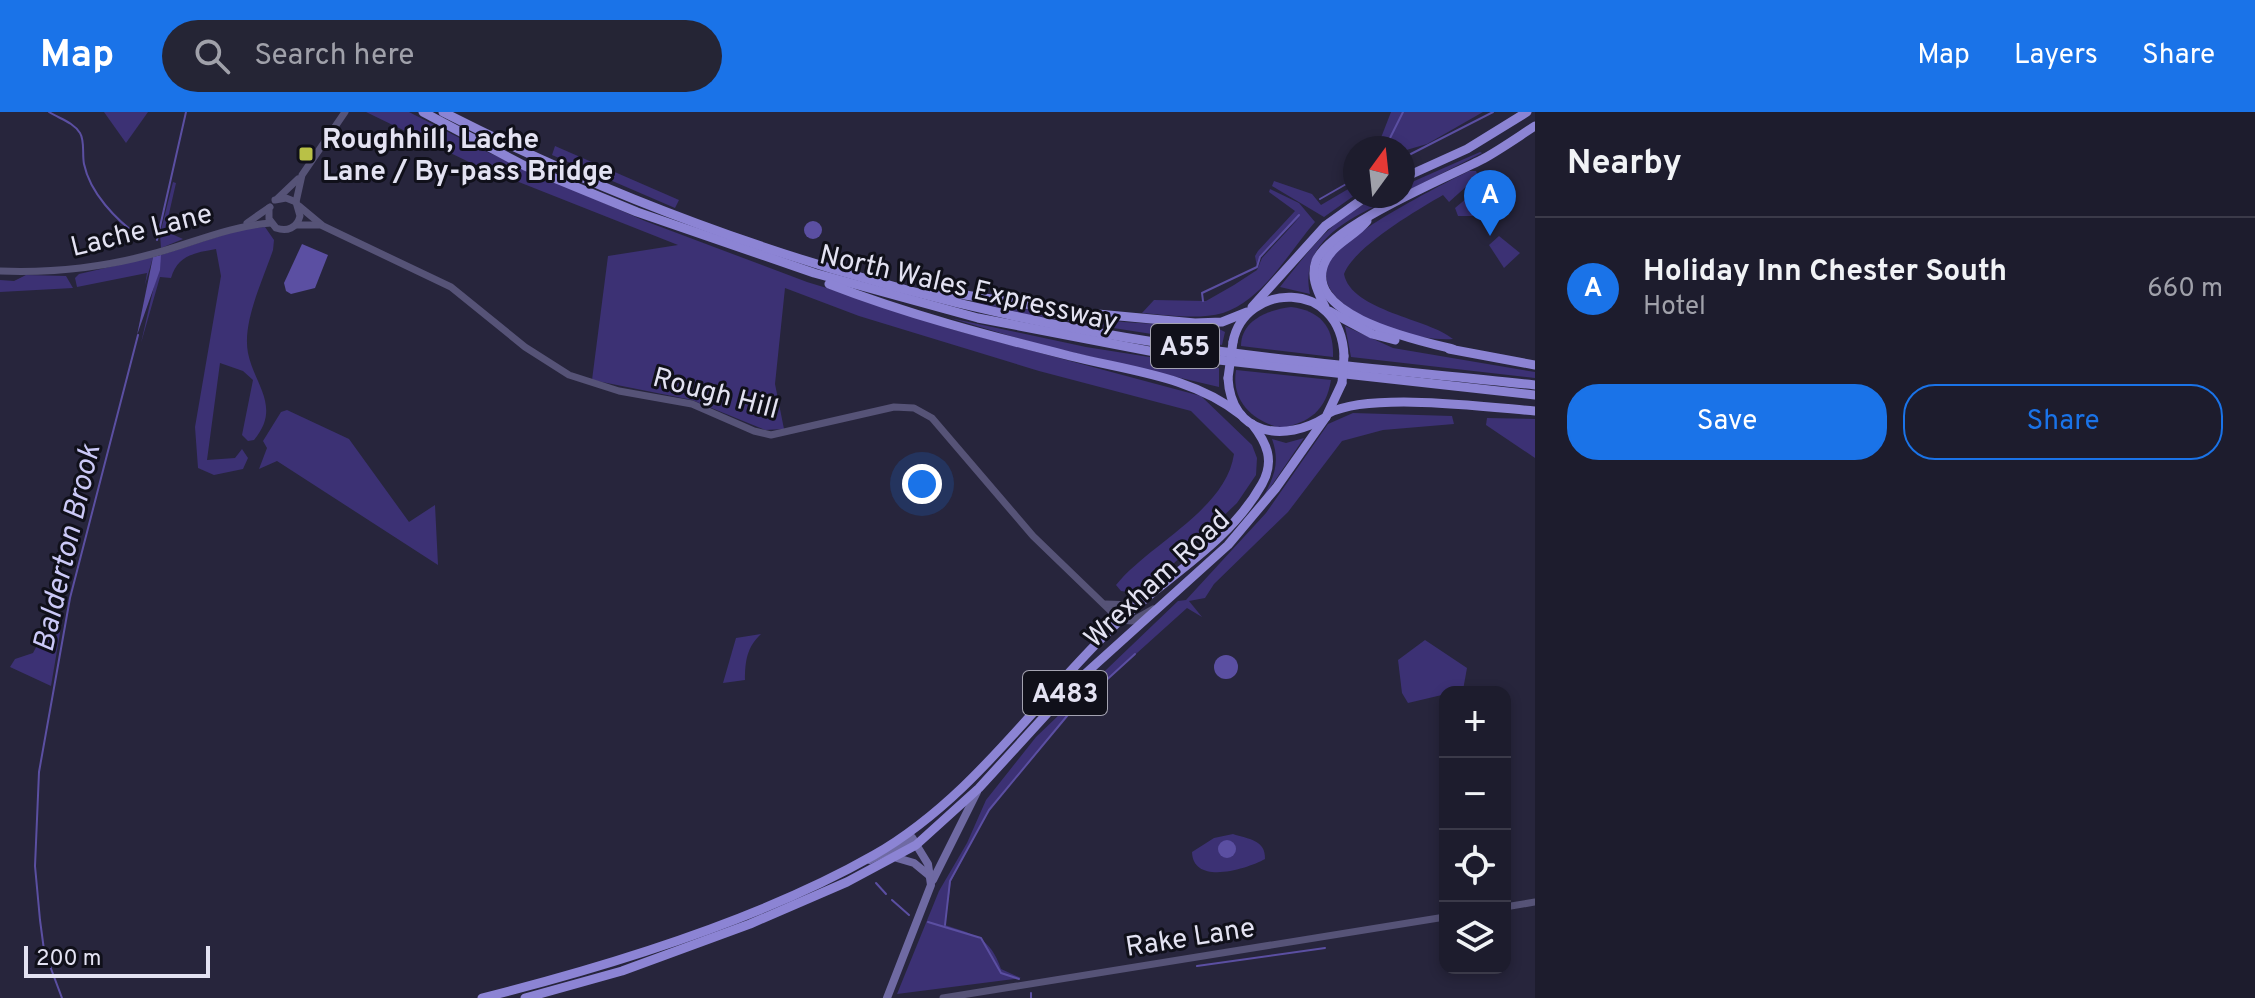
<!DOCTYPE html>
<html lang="en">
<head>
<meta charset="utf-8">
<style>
	:root { --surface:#1d1c2d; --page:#252535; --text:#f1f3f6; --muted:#a0a1aa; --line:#3b3a49; --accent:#1a73e8 }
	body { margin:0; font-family:Overpass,sans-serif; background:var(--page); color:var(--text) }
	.controls { position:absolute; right:24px; bottom:24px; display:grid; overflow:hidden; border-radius:16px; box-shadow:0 4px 12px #0003 }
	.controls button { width:72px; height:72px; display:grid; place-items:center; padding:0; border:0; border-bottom:2px solid var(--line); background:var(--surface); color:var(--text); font:40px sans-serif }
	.compass { position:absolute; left:1343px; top:24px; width:72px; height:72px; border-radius:50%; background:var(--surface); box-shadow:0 4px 12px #0003; rotate:15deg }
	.scale { position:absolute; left:24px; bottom:20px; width:186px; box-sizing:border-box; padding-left:8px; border:4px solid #e3e2f2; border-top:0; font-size:22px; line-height:28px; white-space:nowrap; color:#e3e2f2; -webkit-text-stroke:6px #10101a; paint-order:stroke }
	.you { position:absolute; left:922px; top:372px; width:28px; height:28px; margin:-20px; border:6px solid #fff; border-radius:50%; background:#1a73e8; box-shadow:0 0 0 12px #1a73e833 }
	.badge { display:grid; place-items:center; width:52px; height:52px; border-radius:50%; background:var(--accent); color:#fff; font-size:26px; font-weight:700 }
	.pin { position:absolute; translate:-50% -66px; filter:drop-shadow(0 2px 4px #0008) }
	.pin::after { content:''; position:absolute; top:42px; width:28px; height:24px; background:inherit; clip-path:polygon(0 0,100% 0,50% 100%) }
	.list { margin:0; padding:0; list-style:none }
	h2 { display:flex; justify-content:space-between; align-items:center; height:104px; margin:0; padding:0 32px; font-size:34px }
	h2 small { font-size:26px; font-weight:400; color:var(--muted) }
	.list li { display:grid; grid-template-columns:52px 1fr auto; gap:24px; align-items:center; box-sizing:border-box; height:144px; padding:0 32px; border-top:2px solid var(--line) }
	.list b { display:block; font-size:30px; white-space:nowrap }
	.list p { margin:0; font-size:26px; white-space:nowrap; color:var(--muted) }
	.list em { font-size:26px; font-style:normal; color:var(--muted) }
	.actions { display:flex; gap:16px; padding:24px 32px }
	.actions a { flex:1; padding:18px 0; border:2px solid var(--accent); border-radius:32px; text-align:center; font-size:28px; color:var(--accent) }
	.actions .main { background:var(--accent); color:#fff }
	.icon { flex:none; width:44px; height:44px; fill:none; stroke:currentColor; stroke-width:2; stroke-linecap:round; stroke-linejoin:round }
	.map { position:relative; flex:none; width:1535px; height:886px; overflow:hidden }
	header { display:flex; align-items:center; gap:48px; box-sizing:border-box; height:112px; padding:0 40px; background:var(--accent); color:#fff }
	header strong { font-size:38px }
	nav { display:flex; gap:44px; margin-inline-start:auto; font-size:28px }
	.search { width:560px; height:72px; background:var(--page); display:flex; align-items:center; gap:20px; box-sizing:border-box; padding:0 28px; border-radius:44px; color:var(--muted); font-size:30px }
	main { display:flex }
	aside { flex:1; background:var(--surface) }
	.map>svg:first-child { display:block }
	.green { fill:#3c3174 }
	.water { fill:#5b4fa2 }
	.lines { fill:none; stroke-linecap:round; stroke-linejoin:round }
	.stream { stroke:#5b4fa2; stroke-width:2 }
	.tertiary { stroke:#565377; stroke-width:7 }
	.secondary { stroke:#6f6aa3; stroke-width:8 }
	.trunk { stroke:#8c84d4; stroke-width:9 }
	.trunk-bridge { stroke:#8c84d4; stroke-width:9 }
	.poi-dot { fill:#b9c146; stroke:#10101a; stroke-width:3 }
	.labels { text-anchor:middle; stroke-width:6; stroke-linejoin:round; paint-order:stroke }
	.shield { fill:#10101a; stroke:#a4a3b1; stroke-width:2 }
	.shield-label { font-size:26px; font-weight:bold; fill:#e3e2f2 }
	.poi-label { font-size:28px; font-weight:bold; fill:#e3e2f2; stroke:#10101a; text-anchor:start }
	.street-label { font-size:28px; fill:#e3e2f2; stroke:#10101a }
	.water-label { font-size:30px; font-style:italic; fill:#cbc9f7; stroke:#10101a }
</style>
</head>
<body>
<header>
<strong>Map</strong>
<div class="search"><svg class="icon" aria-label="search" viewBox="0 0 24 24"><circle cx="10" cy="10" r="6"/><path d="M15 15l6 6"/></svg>Search here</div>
<nav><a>Map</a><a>Layers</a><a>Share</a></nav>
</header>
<main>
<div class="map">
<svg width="1535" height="886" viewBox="0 0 1535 886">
	<rect width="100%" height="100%" fill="#27253c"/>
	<g class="green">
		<path d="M104 0H148L126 31Z"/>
		<path d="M366 0H409L485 39 645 109 807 170 935 209 947 216 1201 284 1252 333 1257 346 1256 363 1237 391 1171 454 1135 481 1121 479 1116 473C1149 432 1226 398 1234 342L1191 299 1039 259 859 204 785 176 775 272 784 317 765 318 692 288 592 268 608 144 678 133 471 51Z"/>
		<path d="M1391 0H1483L1427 32 1403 39V36H1377Z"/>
		<path d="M555 34 679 88 675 96 552 43Z"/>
		<path d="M1480 40 1482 41 1403 81V74Z"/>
		<path d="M1469 59H1476L1478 64 1449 90 1443 83C1417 98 1354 135 1344 162 1351 199 1430 207 1453 227 1422 229 1385 217 1359 202 1340 191 1317 173 1330 149 1344 122 1439 74 1469 59Z"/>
		<path d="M1498 60 1473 104H1458L1455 96Z"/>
		<path d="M1274 69 1312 82 1321 93 1355 73V83L1324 105 1272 74Z"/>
		<path d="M173 70 176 71 165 119 183 127 161 136 160 122Z"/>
		<path d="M1270 77 1299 91 1315 110C1289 140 1263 188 1223 201 1198 208 1167 203 1142 201L1154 188 1206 189 1234 173 1257 158 1262 146 1300 105 1260 144 1257 155 1255 144 1258 139 1295 99 1269 80Z"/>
		<path d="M1396 84C1355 104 1298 127 1310 182L1280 175C1307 141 1348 84 1396 84Z"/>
		<path d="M265 115 274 128 273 138C263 168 242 210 248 241 254 272 282 295 254 328L248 329 242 323 253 268 243 259 220 251 207 348 235 346 242 337 248 346 243 357 214 363 198 356 195 315 221 164 216 137C194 141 178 143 171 166L160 165 141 231 161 143 242 117Z"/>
		<path d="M1499 124 1520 141 1504 156 1489 133Z"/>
		<path d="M153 145 145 173 147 161 77 175 75 166 79 162Z"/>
		<path d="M26 163 66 164 73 176 0 180V168L14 169Z"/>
		<path d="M976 190 1124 210 1217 216 1225 220 1222 233 1024 202Z"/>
		<path d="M1291 195C1321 199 1334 215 1333 245L1241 234C1241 208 1268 198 1291 195Z"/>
		<path d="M950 206 1086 235 1219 256V275L1041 233Z"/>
		<path d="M1345 214 1393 236 1535 260V266L1351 245Z"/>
		<path d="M1236 258 1331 268C1326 298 1310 311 1280 316 1252 308 1231 289 1236 258Z"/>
		<path d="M287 298 349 327 409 410 435 393 438 453 277 349 259 357 267 336 263 329 281 300Z"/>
		<path d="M1353 301 1452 304 1454 312 1383 318 1342 329 1288 400 1214 472 1205 486 1189 489 1202 505 1187 496 1067 604 989 698 951 769 945 813C975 823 990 825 1001 857L1021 866 897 882 939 779 967 731 986 688 1036 625 1178 489 1186 488 1266 401 1328 312Z"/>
		<path d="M1487 306 1535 307V346L1486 313Z"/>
		<path d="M1304 326 1261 389C1273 367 1281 352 1272 327L1286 331Z"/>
		<path d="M62 509 51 574 10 555 15 547 33 541 43 522Z"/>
		<path d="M761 522C747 535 745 549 745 568L723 571 736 526Z"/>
		<path d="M1425 528 1467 556 1463 578 1408 591 1402 581 1398 548Z"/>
		<path d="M1233 722C1248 727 1266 728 1265 747 1247 757 1193 774 1192 740L1214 726Z"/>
	</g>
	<g class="water">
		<circle cx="813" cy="118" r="9"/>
		<path d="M302 132 328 143 315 176 291 182 286 179 284 171Z"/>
		<path d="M161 143 160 158 137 223 153 145Z"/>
		<circle cx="1226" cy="555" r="12"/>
		<circle cx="1227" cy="737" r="9"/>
	</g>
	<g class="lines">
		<g class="stream">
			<path d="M49 0C60 7 73 10 80 21 85 29 82 42 84 52 90 81 116 108 140 125"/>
			<path d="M1385 36 1403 0"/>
			<path d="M1403 46 1493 0"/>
			<path d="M1320 87 1355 67"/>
			<path d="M157 128 186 0"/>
			<path d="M1203 189 1202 181 1257 155 1260 145 1299 103"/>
			<path d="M876 771 886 782"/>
			<path d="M892 788 909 803"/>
			<path d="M928 810 981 826 1001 861 1019 867"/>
			<path d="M945 813 950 769 989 698 1067 604 1135 542"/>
			<path d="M1197 854 1325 836"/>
			<path d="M1031 881V886"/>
			<path d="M62 886 44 838 40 808 35 754 39 660 70 486 138 223"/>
		</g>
		<g class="tertiary">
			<path d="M278 86 298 67"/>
			<path d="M296 90 302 63 345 0"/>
			<path d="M299 94 323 114 451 175 525 235 569 263 619 279 692 292 754 319 771 323 894 295 914 296 932 306 1033 424 1120 508 1132 509 1153 497"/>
			<path d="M269 96V107L276 116C287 120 297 116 300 104L296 90 286 86 275 88"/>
			<path d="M247 111 270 95"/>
			<path d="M296 113H321"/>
			<path d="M0 159C53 161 101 156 152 142 193 131 229 114 271 111"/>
			<path d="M1106 492 1135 493"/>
			<path d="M1505 795 1535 790"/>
			<path d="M943 886 1445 805"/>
		</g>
		<g class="secondary">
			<path d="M897 746 914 751 931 765"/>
			<path d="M870 748 913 727"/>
			<path d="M933 768 977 680"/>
			<path d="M887 886 931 773 928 752 909 721"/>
		</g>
		<g class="trunk">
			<path d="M423 0 525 54 637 100 814 161 978 206 1165 242 1535 283"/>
			<path d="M443 0C670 116 915 194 1167 232 1289 250 1413 260 1535 273"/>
			<path d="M1403 66 1467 37 1527 0"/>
			<path d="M1367 109C1355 124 1335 131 1326 148 1297 203 1420 229 1453 237"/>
			<path d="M829 172C906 202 990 224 1070 244 1129 259 1192 264 1241 303"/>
			<path d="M926 177 1076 200 1195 211 1222 210 1247 200"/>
			<path d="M1252 195 1325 114 1367 84"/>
			<path d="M1325 195C1318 180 1310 166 1316 149 1330 114 1446 66 1483 47 1501 37 1518 25 1535 14"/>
			<path d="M1329 199 1372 222 1395 228"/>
			<path d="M1233 230C1244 171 1341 165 1344 244"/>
			<path d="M1449 237 1535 253"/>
			<path d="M1228 266C1231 324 1285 331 1326 305L1342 271"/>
			<path d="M1329 301C1371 280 1486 295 1535 299"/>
			<path d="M482 886C609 854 760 808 874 743 972 687 1034 591 1114 514 1162 467 1228 433 1262 372 1275 349 1267 331 1252 312"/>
			<path d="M525 886 622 859 750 812 847 770 916 733 979 676 1075 571 1228 433 1276 376 1326 305"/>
		</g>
		<g class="trunk-bridge">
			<path d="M1228 266 1233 230"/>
			<path d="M1342 271 1344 244"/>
		</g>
	</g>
	<rect class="poi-dot" x="298" y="34" width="16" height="16" rx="4"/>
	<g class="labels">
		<g class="shield">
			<rect x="1151" y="212" width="68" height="44" rx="6"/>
			<rect x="1023" y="559" width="84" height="44" rx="6"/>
		</g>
		<g class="shield-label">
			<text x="1185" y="243">A55</text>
			<text x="1065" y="590">A483</text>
		</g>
		<g class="poi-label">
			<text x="322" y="36">Roughhill, Lache<tspan x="322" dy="32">Lane / By-pass Bridge</tspan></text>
		</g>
		<g class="street-label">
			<text transform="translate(141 117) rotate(-14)" y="10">Lache Lane</text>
			<text transform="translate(969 175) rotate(13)" y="10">North Wales Expressway</text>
			<text transform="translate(716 280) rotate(15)" y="10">Rough Hill</text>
			<text transform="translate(1156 466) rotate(-43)" y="10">Wrexham Road</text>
			<text transform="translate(1190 824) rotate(-9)" y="10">Rake Lane</text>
		</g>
		<g class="water-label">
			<text transform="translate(66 436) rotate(-77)" y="10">Balderton Brook</text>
		</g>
	</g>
</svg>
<div class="controls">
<button>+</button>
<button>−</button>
<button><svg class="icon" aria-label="locate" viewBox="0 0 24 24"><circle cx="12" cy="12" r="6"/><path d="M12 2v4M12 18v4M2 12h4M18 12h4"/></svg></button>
<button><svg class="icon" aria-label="layers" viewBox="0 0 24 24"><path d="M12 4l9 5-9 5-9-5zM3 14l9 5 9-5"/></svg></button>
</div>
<svg class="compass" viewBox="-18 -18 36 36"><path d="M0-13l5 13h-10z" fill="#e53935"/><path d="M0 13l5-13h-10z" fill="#a0a1aa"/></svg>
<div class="scale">200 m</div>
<div class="you"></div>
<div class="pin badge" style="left:1490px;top:124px">A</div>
</div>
<aside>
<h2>Nearby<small></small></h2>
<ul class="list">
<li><span class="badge">A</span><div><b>Holiday Inn Chester South</b><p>Hotel</p></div><em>660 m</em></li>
</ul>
<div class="actions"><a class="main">Save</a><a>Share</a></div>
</aside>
</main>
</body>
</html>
